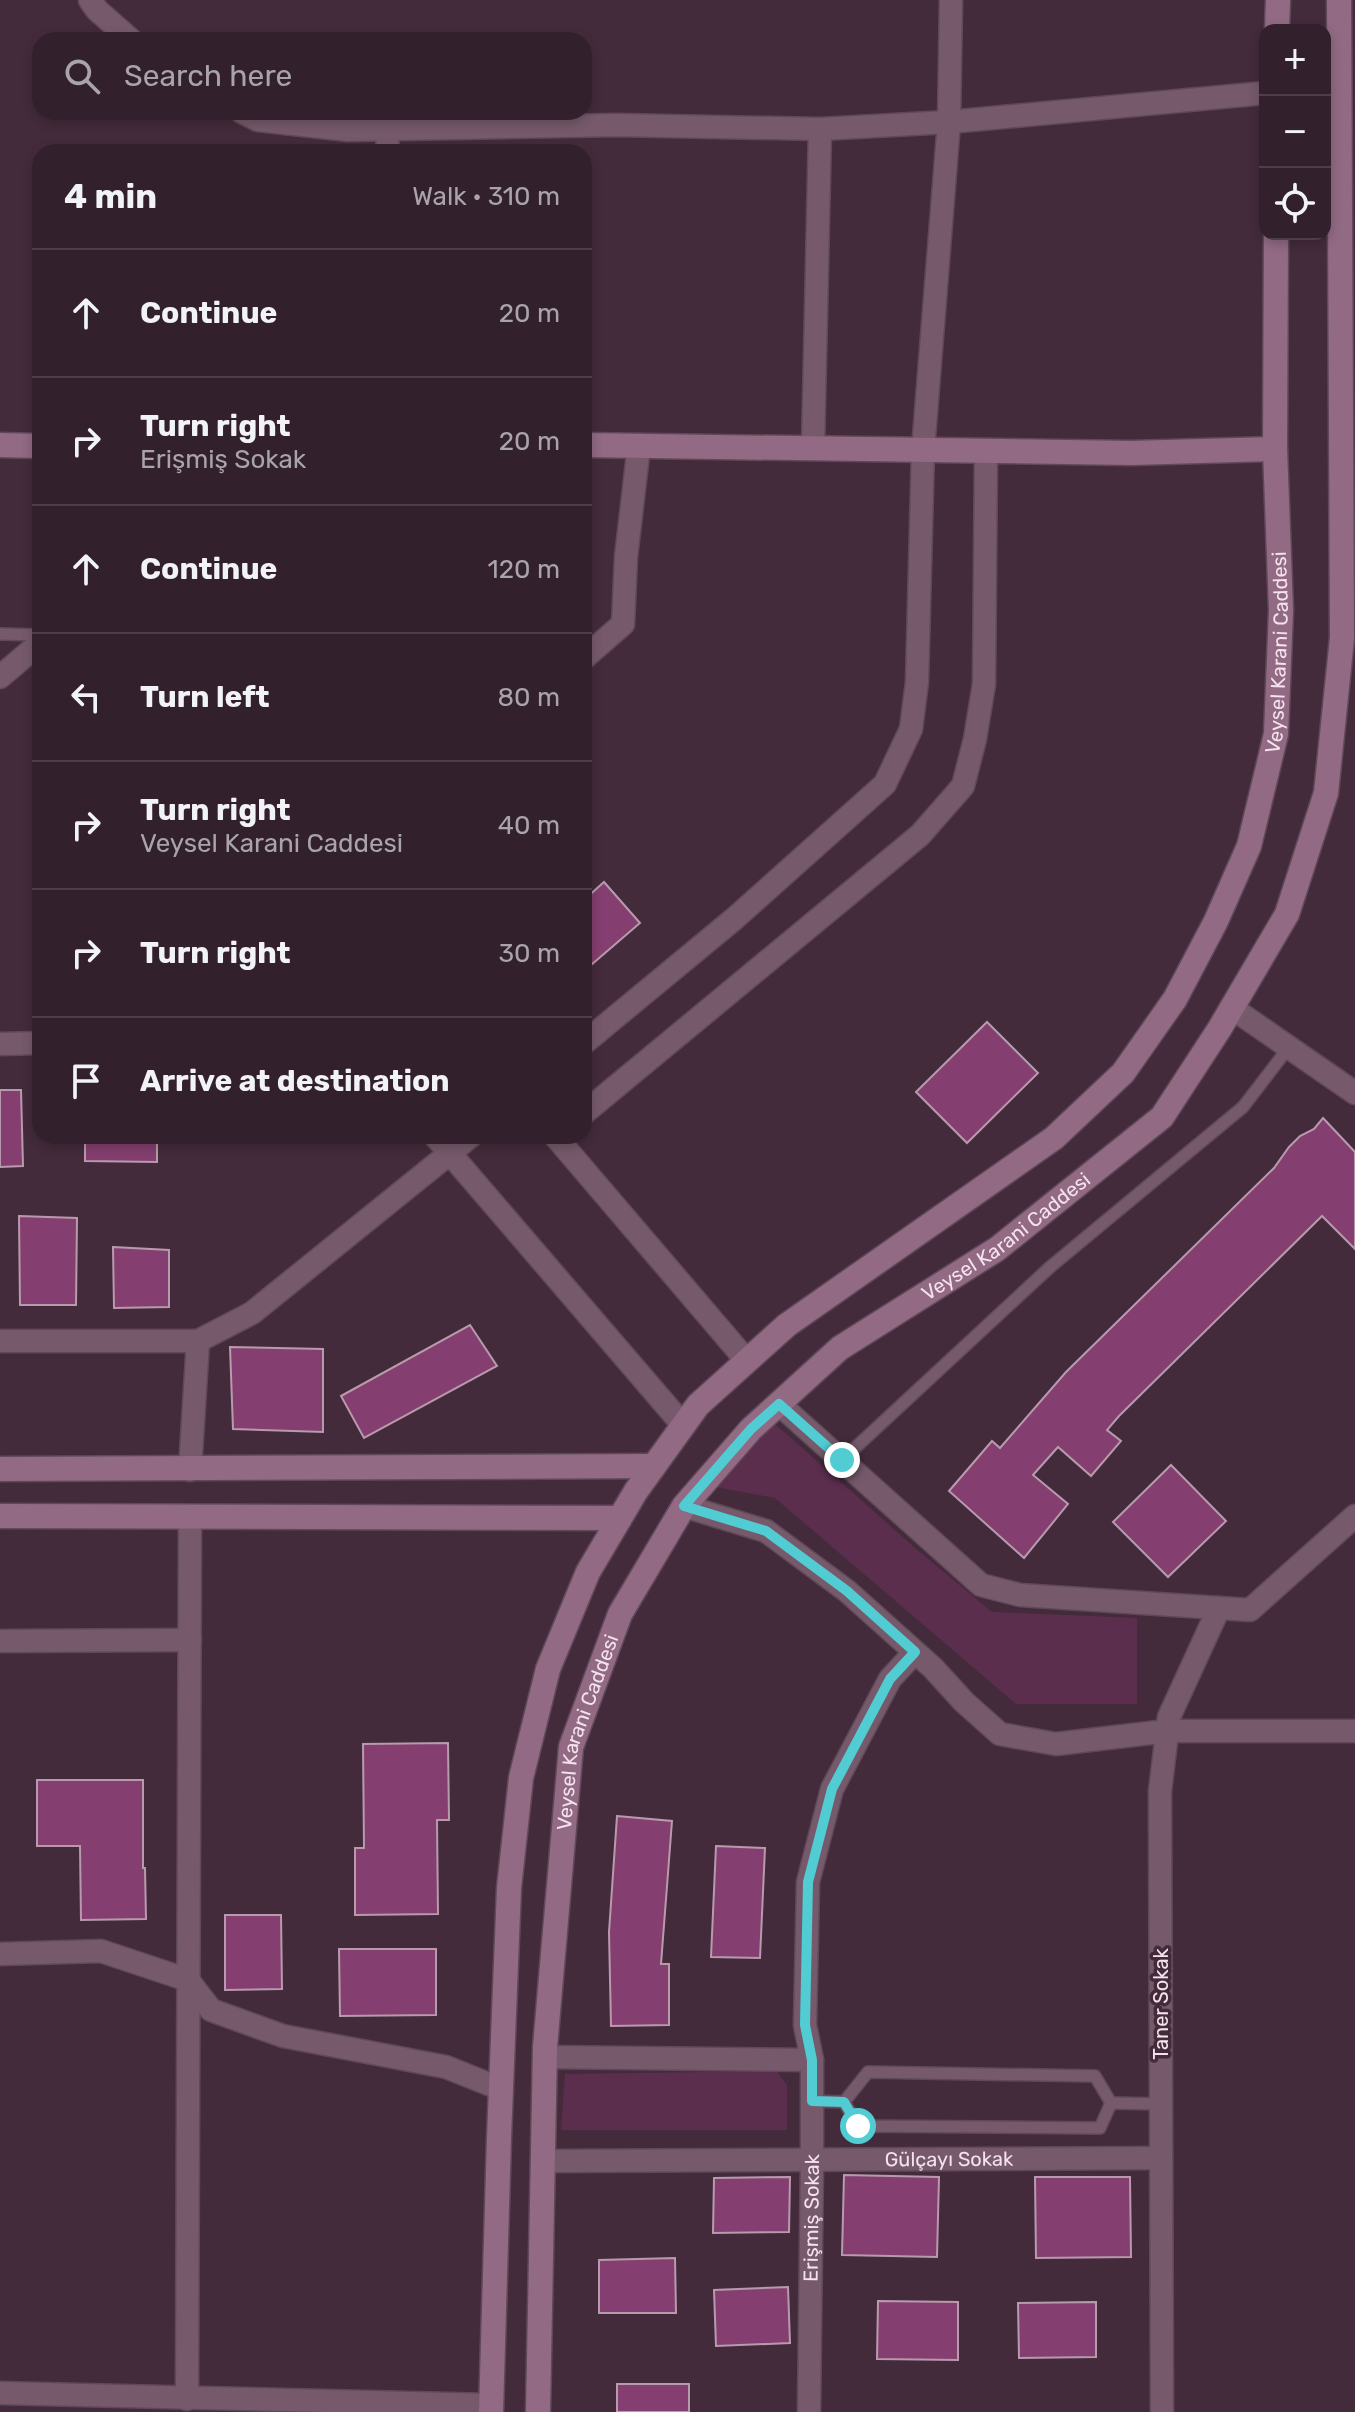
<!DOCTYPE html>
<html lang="en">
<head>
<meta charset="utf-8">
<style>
	:root { --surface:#33202d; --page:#3e2d39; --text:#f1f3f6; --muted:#a9a3aa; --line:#4e3e49 }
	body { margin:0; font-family:Rubik,sans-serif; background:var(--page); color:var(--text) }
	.controls { position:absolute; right:24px; top:24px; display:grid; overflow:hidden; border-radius:16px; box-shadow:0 4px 12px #0003 }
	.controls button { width:72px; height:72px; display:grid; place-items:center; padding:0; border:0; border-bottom:2px solid var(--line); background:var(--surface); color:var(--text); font:40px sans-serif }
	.stop { position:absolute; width:24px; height:24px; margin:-18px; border:6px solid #51ccd2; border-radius:50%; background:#fff }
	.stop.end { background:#51ccd2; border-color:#fff; box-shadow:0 2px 8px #0008 }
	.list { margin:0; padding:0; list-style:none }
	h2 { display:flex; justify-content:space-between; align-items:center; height:104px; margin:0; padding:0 32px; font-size:34px }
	h2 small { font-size:26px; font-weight:400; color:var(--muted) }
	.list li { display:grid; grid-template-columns:52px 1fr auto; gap:24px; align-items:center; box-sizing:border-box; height:128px; padding:0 32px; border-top:2px solid var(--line) }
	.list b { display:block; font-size:30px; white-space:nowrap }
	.list p { margin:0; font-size:26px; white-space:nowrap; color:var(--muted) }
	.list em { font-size:26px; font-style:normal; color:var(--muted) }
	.icon { flex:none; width:44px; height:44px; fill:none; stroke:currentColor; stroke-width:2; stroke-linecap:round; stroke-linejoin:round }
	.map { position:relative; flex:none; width:1355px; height:2412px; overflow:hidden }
	.search { position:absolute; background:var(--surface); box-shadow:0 4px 12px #0003; left:32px; top:32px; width:560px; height:88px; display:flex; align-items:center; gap:20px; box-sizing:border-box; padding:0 28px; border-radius:24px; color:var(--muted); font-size:30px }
	.panel { position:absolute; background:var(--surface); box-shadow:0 4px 12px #0003; left:32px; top:144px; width:560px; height:1000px; border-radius:24px }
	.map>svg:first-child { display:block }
	.green { fill:#5c2e4e }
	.building { fill:#843f70; stroke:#b99aad; stroke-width:2 }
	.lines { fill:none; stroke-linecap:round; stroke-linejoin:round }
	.lane-casing { stroke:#5f4958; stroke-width:14 }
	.street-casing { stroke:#5f4958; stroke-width:25 }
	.secondary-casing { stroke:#5f4958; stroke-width:27 }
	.lane { stroke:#765a6c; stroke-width:11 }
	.street { stroke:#765a6c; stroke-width:22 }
	.secondary { stroke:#926a84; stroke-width:24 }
	.route { stroke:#51ccd2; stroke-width:10 }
	.labels { text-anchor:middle; stroke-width:7; stroke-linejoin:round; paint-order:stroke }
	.street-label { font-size:20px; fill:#f4e3ed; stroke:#442b3c }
</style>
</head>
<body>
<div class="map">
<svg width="1355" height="2412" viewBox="0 0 1355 2412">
	<rect width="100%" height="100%" fill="#442b3c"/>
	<g class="green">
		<path d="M775 1424 915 1548 992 1612 1137 1618V1704H1016L775 1498 716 1487 752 1440Z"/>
		<path d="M776 2071 787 2085V2130H561L565 2074Z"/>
	</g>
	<g class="building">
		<path d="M604 882 640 923 584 971V900Z"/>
		<path d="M987 1022 1038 1073 967 1143 916 1092Z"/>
		<path d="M0 1090H21L23 1166 0 1167Z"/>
		<path d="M1323 1118 1355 1152V1249L1322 1216 1119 1416 1107 1430 1121 1441 1091 1476 1058 1447 1033 1475 1068 1504 1024 1558 949 1491 992 1441 1000 1448 1066 1372 1274 1168 1289 1147 1300 1136 1314 1129Z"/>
		<path d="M85 1136H157V1162L85 1161Z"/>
		<path d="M19 1216 77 1218 76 1305H20Z"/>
		<path d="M113 1247 169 1250V1307L114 1308Z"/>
		<path d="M470 1325 497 1366 364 1438 341 1396Z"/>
		<path d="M230 1347 323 1349V1432L233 1429Z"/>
		<path d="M1171 1465 1226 1521 1168 1577 1113 1522Z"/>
		<path d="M448 1743 449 1820H437L438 1914 355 1915V1848H364L363 1744Z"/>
		<path d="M37 1780H143V1868H145L146 1919 81 1920 80 1846H37Z"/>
		<path d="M617 1816 672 1821 661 1964H669V2025L611 2026 609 1932Z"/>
		<path d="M716 1846 765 1848 760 1958 711 1957Z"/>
		<path d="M225 1915H281L282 1989 225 1990Z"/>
		<path d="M339 1949H436V2015L340 2016Z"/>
		<path d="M844 2175 939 2177 937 2257 842 2255Z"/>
		<path d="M790 2177 789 2232 713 2233 714 2178Z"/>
		<path d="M1035 2177H1130L1131 2257 1036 2258Z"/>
		<path d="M675 2258 676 2313H599V2260Z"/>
		<path d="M788 2287 790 2343 716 2346 714 2290Z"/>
		<path d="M878 2301 958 2302V2360L877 2359Z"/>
		<path d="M1096 2302V2357L1019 2358 1018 2303Z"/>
		<rect x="617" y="2384" width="72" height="28"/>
	</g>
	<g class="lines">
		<defs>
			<g id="lane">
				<path d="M0 634 40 635"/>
				<path d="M842 1460 1049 1268 1243 1107 1289 1047"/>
				<path d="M868 2072 1095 2076 1111 2103 1100 2128 858 2126 844 2102Z"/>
				<path d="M812 2101 844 2102"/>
				<path d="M1111 2103 1161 2104"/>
			</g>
			<g id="street">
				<path d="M90 0 97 10 131 40"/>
				<path d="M242 112 258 120 348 130 617 125 820 129 949 122 1265 93"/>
				<path d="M387 152 388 130"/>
				<path d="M813 448 820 129"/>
				<path d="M584 658 623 624 626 557 639 446"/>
				<path d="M0 677 40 643"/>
				<path d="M1232 1008 1355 1093"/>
				<path d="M584 1043 734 919 885 784 911 729 917 682 923 450 949 122 951 0"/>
				<path d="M0 1044 40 1043"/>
				<path d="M584 1113 920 835 963 786 975 739 984 684 986 451"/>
				<path d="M435 1136 683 1425"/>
				<path d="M555 1136 747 1361"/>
				<path d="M0 1341H198L252 1313 471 1136"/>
				<path d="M779 1404 981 1585 1020 1595 1250 1610 1355 1516"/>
				<path d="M190 1470 198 1341"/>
				<path d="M684 1506 766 1531 847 1591 933 1668 964 1702 1000 1734 1056 1744 1167 1731H1355"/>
				<path d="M0 1641 190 1640"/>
				<path d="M0 1954 101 1951 188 1980 211 2010 283 2036 446 2067 501 2089"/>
				<path d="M545 2057 812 2060"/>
				<path id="s1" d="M543 2161 1161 2158"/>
				<path d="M0 2393 492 2405"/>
				<path d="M187 2399 190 1517"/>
				<path id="s2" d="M809 2412 812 2159V2060L805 2025 808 1882 832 1789 890 1679 915 1652"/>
				<path d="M1162 2412 1160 1791 1169 1717 1219 1608"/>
			</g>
			<g id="secondary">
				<path d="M1277 30 1278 0"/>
				<path d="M0 445 40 446"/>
				<path d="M584 445 1131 453 1275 449"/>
				<path d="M0 1469 654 1466"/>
				<path d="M0 1516 620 1518"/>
				<path id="s3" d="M491 2412 499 2138 509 1888 521 1778 548 1669 588 1572 636 1491 698 1405 787 1325 1054 1138 1123 1073 1175 999 1216 921 1249 846 1276 734 1281 610 1275 449 1276 234"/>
				<path id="s4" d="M538 2412 545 2047 571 1747 620 1614 684 1506 751 1429 840 1348 997 1249 1162 1117 1220 1028 1287 914 1326 793 1342 638 1339 0"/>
			</g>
		</defs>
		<use href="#lane" class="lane-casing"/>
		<use href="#street" class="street-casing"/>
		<use href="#secondary" class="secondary-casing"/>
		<use href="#lane" class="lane"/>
		<use href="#street" class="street"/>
		<use href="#secondary" class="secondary"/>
	</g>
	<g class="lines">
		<path class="route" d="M842 1460 779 1404 751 1429 684 1506 766 1531 847 1591 915 1652 890 1679 832 1789 808 1882 805 2025 812 2060V2101L844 2102 858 2126"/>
	</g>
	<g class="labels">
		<g class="street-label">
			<text dy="7" stroke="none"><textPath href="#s3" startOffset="2050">Veysel Karani Caddesi</textPath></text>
			<text dy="7" stroke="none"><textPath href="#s4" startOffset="1356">Veysel Karani Caddesi</textPath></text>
			<text dy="7" stroke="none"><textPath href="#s4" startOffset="684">Veysel Karani Caddesi</textPath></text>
			<text transform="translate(1161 2004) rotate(-90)" y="7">Taner Sokak</text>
			<text dy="7" stroke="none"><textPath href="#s1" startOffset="406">Gülçayı Sokak</textPath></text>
			<text dy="7" stroke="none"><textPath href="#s2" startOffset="194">Erişmiş Sokak</textPath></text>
		</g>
	</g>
</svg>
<div class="controls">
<button>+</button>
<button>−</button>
<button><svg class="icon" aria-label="locate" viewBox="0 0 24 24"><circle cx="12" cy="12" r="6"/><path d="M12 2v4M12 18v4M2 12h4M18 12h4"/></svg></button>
</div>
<div class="stop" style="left:858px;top:2126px"></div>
<div class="stop end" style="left:842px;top:1460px"></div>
<div class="search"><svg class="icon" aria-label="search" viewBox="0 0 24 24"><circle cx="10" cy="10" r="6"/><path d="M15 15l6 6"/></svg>Search here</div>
<section class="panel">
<h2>4 min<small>Walk · 310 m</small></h2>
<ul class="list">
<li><svg class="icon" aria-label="ahead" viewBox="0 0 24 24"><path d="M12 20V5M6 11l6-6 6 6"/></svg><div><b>Continue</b></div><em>20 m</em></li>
<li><svg class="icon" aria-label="right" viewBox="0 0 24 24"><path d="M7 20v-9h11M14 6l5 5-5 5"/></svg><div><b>Turn right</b><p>Erişmiş Sokak</p></div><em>20 m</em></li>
<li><svg class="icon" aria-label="ahead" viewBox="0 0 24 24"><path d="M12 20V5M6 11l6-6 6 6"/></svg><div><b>Continue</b></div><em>120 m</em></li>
<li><svg class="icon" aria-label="left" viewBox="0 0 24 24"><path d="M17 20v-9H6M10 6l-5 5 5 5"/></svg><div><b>Turn left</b></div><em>80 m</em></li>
<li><svg class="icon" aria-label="right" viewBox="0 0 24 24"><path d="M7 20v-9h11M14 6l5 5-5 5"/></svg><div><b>Turn right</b><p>Veysel Karani Caddesi</p></div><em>40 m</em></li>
<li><svg class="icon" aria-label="right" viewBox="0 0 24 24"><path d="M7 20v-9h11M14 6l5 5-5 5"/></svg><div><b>Turn right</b></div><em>30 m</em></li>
<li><svg class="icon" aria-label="arrive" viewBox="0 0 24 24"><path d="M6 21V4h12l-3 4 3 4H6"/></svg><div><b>Arrive at destination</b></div></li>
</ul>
</section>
</div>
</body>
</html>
